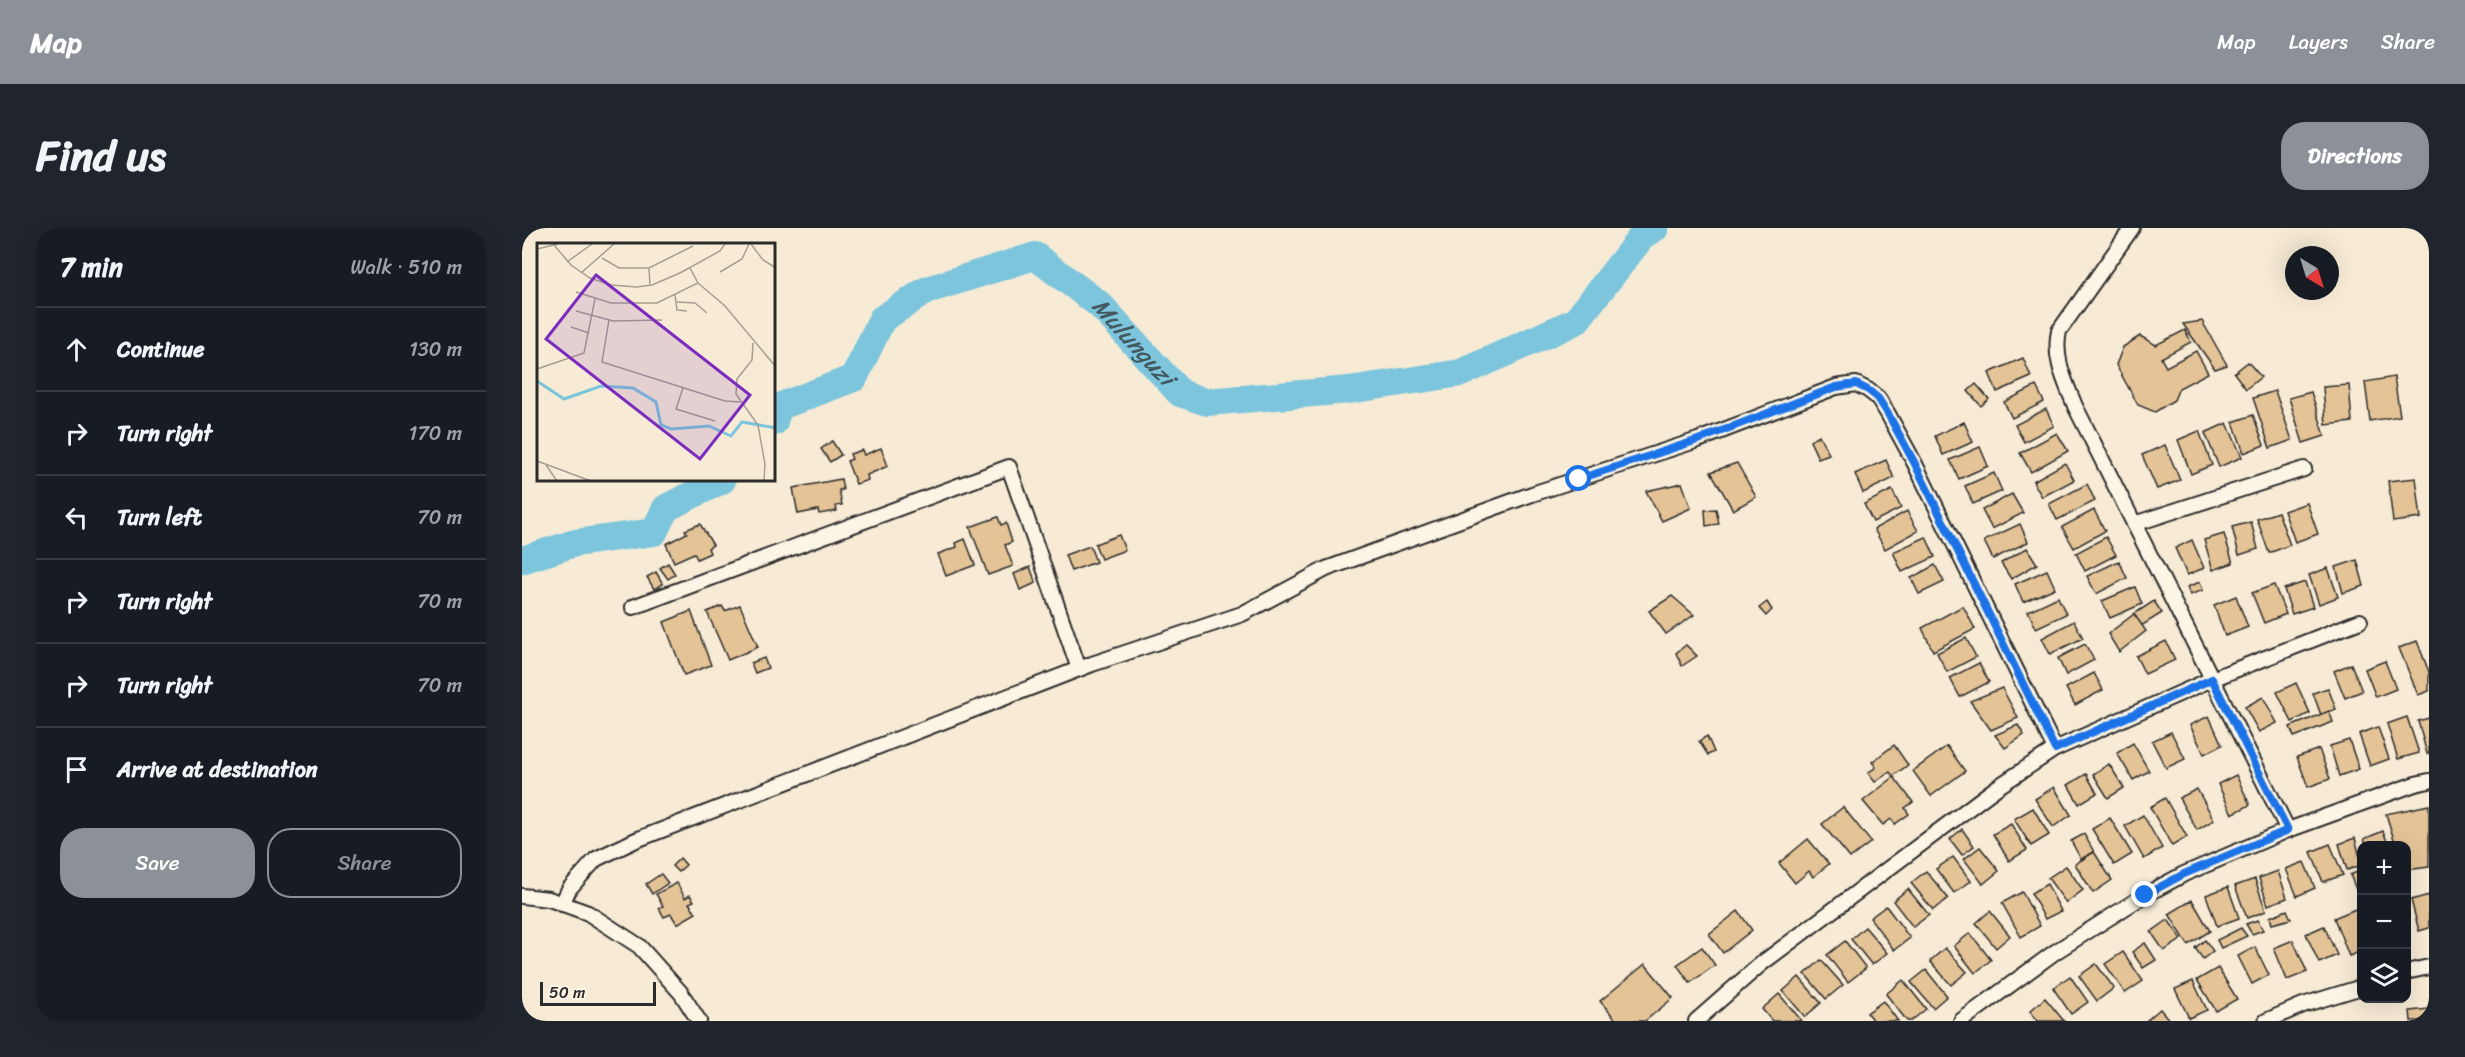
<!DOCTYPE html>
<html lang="en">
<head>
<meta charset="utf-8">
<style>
	:root { --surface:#171b24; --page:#20242c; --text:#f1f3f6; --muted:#9ea1a6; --line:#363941; --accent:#8c9099 }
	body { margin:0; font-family:Sriracha,sans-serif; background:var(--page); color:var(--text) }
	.controls { position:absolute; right:18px; bottom:18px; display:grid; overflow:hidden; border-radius:12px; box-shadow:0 6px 24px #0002 }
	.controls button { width:54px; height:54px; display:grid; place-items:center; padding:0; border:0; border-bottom:2px solid var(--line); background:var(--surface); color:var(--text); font:30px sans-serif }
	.compass { position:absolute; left:1763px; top:18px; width:54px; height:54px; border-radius:50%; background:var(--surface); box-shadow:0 6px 24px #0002; rotate:142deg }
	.scale { position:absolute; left:18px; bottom:15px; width:116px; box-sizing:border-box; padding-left:6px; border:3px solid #2b2b2b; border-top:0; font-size:16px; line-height:21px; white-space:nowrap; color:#2b2b2b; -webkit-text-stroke:4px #fcf5e5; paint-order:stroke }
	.stop { position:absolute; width:18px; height:18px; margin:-14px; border:4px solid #1a73e8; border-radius:50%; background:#fff }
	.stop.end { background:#1a73e8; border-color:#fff; box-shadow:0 2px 6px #0008 }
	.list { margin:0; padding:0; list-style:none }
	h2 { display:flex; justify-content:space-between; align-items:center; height:78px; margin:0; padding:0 24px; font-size:26px }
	h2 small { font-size:20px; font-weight:400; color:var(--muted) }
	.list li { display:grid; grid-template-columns:39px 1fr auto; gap:18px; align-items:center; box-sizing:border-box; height:84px; padding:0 24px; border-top:2px solid var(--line) }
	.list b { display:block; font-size:22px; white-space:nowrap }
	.list em { font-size:20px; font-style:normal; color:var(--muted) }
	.actions { display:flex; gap:12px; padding:18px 24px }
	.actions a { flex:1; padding:14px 0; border:2px solid var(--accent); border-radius:24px; text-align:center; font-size:21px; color:var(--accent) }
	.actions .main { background:var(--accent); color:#fff }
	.icon { flex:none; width:33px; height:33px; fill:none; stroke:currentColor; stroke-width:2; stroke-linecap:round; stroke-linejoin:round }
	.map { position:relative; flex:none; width:1907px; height:793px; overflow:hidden; border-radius:24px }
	header { display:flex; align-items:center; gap:36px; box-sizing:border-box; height:84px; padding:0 30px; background:var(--accent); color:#fff }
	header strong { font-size:28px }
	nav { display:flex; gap:33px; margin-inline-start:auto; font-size:21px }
	.intro { display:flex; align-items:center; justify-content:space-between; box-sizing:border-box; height:144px; padding:0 36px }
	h1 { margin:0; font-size:42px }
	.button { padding:15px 27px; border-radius:24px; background:var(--accent); color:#fff; font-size:21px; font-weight:700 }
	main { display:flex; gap:36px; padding:0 36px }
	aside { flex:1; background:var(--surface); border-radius:24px; box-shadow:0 6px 24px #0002 }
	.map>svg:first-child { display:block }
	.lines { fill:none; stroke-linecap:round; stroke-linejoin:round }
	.river { stroke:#7cc5dc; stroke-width:28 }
	.building { fill:#e4c396; stroke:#2b2b2b; stroke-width:1.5 }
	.minor-casing { stroke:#2b2b2b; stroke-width:18 }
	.minor { stroke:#fcf5e5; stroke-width:14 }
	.route { stroke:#1a73e8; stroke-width:8 }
	.labels { text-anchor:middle; stroke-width:4.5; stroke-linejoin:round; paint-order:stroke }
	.water-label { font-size:24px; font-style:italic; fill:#435960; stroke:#fcf5e5 }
	.inset-river { fill:none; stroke:#7cc5dc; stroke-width:3 }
	.inset-road { fill:none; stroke:#a59e91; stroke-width:1.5 }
	.view { fill:#7b2cbf; fill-opacity:0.15; stroke:#7b2cbf; stroke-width:3 }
	.inset-edge { fill:none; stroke:#2b2b2b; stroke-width:3 }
</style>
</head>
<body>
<header>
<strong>Map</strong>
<nav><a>Map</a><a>Layers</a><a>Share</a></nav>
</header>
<div class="intro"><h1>Find us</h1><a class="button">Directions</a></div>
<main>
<aside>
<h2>7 min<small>Walk · 510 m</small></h2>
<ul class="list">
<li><svg class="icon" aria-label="ahead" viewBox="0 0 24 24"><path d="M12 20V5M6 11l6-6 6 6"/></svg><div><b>Continue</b></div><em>130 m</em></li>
<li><svg class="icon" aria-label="right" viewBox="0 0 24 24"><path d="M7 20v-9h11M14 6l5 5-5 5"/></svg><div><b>Turn right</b></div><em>170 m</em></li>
<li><svg class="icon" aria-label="left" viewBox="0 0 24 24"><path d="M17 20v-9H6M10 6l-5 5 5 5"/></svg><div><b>Turn left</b></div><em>70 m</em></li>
<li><svg class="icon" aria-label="right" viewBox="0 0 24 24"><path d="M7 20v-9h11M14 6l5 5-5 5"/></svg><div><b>Turn right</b></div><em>70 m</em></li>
<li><svg class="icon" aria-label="right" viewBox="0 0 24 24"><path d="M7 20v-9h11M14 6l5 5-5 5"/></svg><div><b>Turn right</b></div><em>70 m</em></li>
<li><svg class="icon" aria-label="arrive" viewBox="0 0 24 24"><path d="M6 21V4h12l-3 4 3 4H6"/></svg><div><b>Arrive at destination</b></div></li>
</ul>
<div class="actions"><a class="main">Save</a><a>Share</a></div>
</aside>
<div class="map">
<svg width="1907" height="793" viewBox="0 0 1907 793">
	<rect width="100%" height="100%" fill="#f7ebd5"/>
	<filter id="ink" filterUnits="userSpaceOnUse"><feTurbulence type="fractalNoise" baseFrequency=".0167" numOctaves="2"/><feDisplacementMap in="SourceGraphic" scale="12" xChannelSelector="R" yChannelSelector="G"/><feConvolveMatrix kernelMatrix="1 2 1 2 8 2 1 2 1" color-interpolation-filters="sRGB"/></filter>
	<g filter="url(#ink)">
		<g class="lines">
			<g class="river">
				<path id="s1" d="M252 194 256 179 332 150 360 91 405 62 513 28 578 77 658 165 685 174 827 162 939 145 1054 93 1121 7 1133 0"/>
				<path d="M0 332 53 315 132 304 144 280 200 252"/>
			</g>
		</g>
		<g class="building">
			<path d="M1680 93 1705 137 1693 141 1661 96Z"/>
			<path d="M1663 102 1669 114 1639 130 1644 139 1674 123 1686 145 1657 160 1652 172 1633 184 1616 177 1594 137 1601 119 1618 108 1634 117Z"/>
			<path d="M1501 130 1509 149 1475 164 1467 145Z"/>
			<path d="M1726 134 1739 149 1724 161 1712 145Z"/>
			<path d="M1872 149 1878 188 1848 193 1843 154Z"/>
			<path d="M1454 156 1467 171 1459 178 1446 163Z"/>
			<path d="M1827 157 1830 194 1804 197 1801 159Z"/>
			<path d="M1514 158 1522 174 1490 190 1482 174Z"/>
			<path d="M1753 163 1770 212 1748 220 1731 170Z"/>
			<path d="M1789 164 1803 208 1781 215 1767 170Z"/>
			<path d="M1524 181 1532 198 1502 214 1493 197Z"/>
			<path d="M1731 187 1742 217 1722 225 1711 194Z"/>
			<path d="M1442 194 1451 214 1421 227 1413 208Z"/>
			<path d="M1705 195 1720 229 1697 239 1683 205Z"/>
			<path d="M1677 203 1690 237 1669 246 1656 212Z"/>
			<path d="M1535 205 1546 223 1509 244 1498 225Z"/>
			<path d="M1297 207 1307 226 1296 230 1288 213Z"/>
			<path d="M310 213 319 227 308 234 299 221Z"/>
			<path d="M1643 217 1658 252 1635 261 1620 227Z"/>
			<path d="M1458 219 1466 238 1437 251 1428 232Z"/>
			<path d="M359 220 366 238 345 247 346 252 334 256 325 233 330 231 328 226 340 222 342 227Z"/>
			<path d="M1364 232 1372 250 1341 265 1333 246Z"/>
			<path d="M1215 235 1234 269 1211 282 1189 244Z"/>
			<path d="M1543 235 1552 252 1520 269 1511 253Z"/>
			<path d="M1472 245 1480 263 1451 276 1443 258Z"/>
			<path d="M1894 250 1899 290 1871 294 1866 253Z"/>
			<path d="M319 251 321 262H317L320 277 314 278 315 283 297 286 296 282 276 286 271 260Z"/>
			<path d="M1160 255 1169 280 1140 293 1124 263Z"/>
			<path d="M1565 256 1573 273 1535 292 1527 276Z"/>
			<path d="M1370 262 1379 280 1351 294 1342 276Z"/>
			<path d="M1490 266 1501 285 1470 301 1460 282Z"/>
			<path d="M1785 275 1796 306 1773 314 1762 283Z"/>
			<path d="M1194 281 1197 296 1184 298 1183 282Z"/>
			<path d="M1572 282 1583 303 1552 320 1540 299Z"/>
			<path d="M1385 283 1396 303 1363 321 1352 301Z"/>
			<path d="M1756 284 1768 317 1747 325 1735 291Z"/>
			<path d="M476 289 479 297 484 295 490 314 483 317 491 338 466 347 448 299Z"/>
			<path d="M1729 294 1736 321 1717 327 1710 299Z"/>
			<path d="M178 296 191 317 186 320 188 325 175 331 172 325 152 334 144 316 165 305 163 302Z"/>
			<path d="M1498 296 1506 314 1471 331 1462 313Z"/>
			<path d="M1702 306 1711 335 1691 342 1682 312Z"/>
			<path d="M597 307 603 322 579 331 573 316Z"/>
			<path d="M1404 309 1413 329 1380 344 1371 324Z"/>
			<path d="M1584 309 1594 327 1563 343 1554 325Z"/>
			<path d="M443 311 453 337 424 348 416 326 435 319 434 315Z"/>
			<path d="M1670 312 1682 340 1665 347 1653 320Z"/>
			<path d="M568 318 574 334 549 343 543 327Z"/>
			<path d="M1505 320 1515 336 1489 351 1479 335Z"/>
			<path d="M1835 332 1842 358 1821 365 1814 339Z"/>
			<path d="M1597 333 1605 350 1574 366 1565 348Z"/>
			<path d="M146 335 153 346 146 351 138 340Z"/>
			<path d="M1413 337 1422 354 1397 366 1389 350Z"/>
			<path d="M508 339 514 355 498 362 492 346Z"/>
			<path d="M1806 340 1816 369 1797 376 1787 347Z"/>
			<path d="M1525 342 1533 360 1501 374 1493 356Z"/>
			<path d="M134 344 141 356 132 361 125 349Z"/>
			<path d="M1678 354 1681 362 1668 367 1665 359Z"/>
			<path d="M1783 354 1791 379 1770 386 1762 361Z"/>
			<path d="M1752 357 1764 386 1742 395 1730 365Z"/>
			<path d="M1613 359 1620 376 1588 390 1580 373Z"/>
			<path d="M1150 368 1172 387 1144 406 1127 383Z"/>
			<path d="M1714 368 1726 399 1703 408 1692 377Z"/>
			<path d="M1536 369 1544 386 1514 400 1506 383Z"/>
			<path d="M1632 373 1640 385 1619 398 1612 386Z"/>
			<path d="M1245 374 1250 382 1244 388 1237 380Z"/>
			<path d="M218 377 236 419 206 432 185 384 200 378 203 383Z"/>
			<path d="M1441 378 1453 401 1411 423 1400 400Z"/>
			<path d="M169 383 189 437 162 447 142 394Z"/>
			<path d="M1612 386 1624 403 1597 424 1586 406Z"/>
			<path d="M1552 393 1561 410 1528 426 1520 410Z"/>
			<path d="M1444 410 1454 429 1425 444 1415 425Z"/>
			<path d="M1644 413 1653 432 1623 446 1614 428Z"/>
			<path d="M1895 413 1907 444V463L1896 467 1877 420Z"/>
			<path d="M1563 416 1572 432 1544 447 1536 430Z"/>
			<path d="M1164 417 1175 428 1160 438 1154 425Z"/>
			<path d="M242 430 246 440 233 445 229 435Z"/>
			<path d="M1863 433 1874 461 1854 469 1843 441Z"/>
			<path d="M1457 435 1467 454 1438 469 1428 450Z"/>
			<path d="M1829 436 1840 463 1823 470 1812 443Z"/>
			<path d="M1572 445 1581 462 1553 477 1544 460Z"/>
			<path d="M1774 455 1788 485 1770 494 1755 464Z"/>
			<path d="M1480 460 1496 490 1469 502 1448 473Z"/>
			<path d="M1806 460 1814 481 1799 487 1791 465Z"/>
			<path d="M1741 469 1755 495 1737 504 1723 479Z"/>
			<path d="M1807 483 1811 494 1772 509 1768 499Z"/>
			<path d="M1687 488 1700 517 1682 526 1668 497Z"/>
			<path d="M1885 489 1897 525 1876 531 1865 496Z"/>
			<path d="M1907 490V525L1905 526 1896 493Z"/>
			<path d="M1496 497 1502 507 1483 520 1473 507Z"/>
			<path d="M1856 499 1867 531 1848 538 1837 506Z"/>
			<path d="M1649 504 1663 531 1644 540 1630 513Z"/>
			<path d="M1185 508 1192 524 1186 527 1177 513Z"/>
			<path d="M1827 512 1837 541 1817 548 1808 518Z"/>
			<path d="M1611 515 1627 543 1611 552 1595 525Z"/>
			<path d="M1372 517 1386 537 1371 548 1368 544 1353 554 1346 545 1354 539 1350 534Z"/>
			<path d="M1425 518 1443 543 1409 568 1391 543Z"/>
			<path d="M1797 521 1808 551 1786 559 1775 529Z"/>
			<path d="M1587 536 1602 560 1586 570 1571 546Z"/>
			<path d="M1564 546 1575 565 1557 576 1546 557Z"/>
			<path d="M1714 547 1728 577 1710 586 1696 556Z"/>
			<path d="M1372 549 1391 574 1383 580 1387 586 1373 596 1369 591 1361 597 1341 573Z"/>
			<path d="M1532 559 1549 587 1531 599 1513 571Z"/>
			<path d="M1675 561 1692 592 1675 602 1657 570Z"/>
			<path d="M1643 570 1665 609 1650 618 1628 579Z"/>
			<path d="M1907 577V639L1884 642V618H1874L1864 586Z"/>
			<path d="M1321 579 1349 614 1328 630 1300 596Z"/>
			<path d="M1511 580 1527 607 1509 618 1492 591Z"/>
			<path d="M1621 587 1640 620 1622 631 1603 598Z"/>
			<path d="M1588 590 1610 626 1592 637 1570 601Z"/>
			<path d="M1489 596 1505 622 1487 633 1471 606Z"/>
			<path d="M1440 601 1452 618 1440 627 1428 611Z"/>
			<path d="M1861 603 1867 618H1845L1842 611Z"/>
			<path d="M1562 606 1572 624 1559 631 1549 613Z"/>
			<path d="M1833 610 1840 637 1825 642 1817 616Z"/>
			<path d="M1286 611 1307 636 1291 649 1287 643 1273 655 1257 635Z"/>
			<path d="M1808 616 1821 647 1801 654 1789 624Z"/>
			<path d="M1458 619 1477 643 1461 656 1442 631Z"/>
			<path d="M1572 624 1590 652 1571 665 1553 636Z"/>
			<path d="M1431 629 1449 653 1432 665 1414 641Z"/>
			<path d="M158 630 164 637 156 644 150 638Z"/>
			<path d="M1782 634 1793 660 1775 668 1764 641Z"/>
			<path d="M1544 638 1561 662 1544 675 1526 650Z"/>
			<path d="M1840 642V664L1836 666 1828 647Z"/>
			<path d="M1404 643 1426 670 1411 682 1389 655Z"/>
			<path d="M1756 643 1765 670 1746 677 1737 650Z"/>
			<path d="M139 646 146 655 130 666 124 656Z"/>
			<path d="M1733 651 1744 683 1725 690 1713 658Z"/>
			<path d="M155 655 163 670 168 667 172 673 167 675 174 685 155 696 149 686 142 689 137 680 141 678 134 666Z"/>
			<path d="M1525 656 1539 683 1523 691 1509 665Z"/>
			<path d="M1706 659 1717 690 1695 698 1684 667Z"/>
			<path d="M1386 661 1407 687 1391 699 1371 673Z"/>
			<path d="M1500 664 1518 698 1499 709 1480 675Z"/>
			<path d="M1907 667V700L1897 703 1889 672Z"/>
			<path d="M1670 672 1688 703 1666 717 1647 686Z"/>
			<path d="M1364 678 1388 710 1372 722 1348 690Z"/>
			<path d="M1836 680 1840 688V723L1827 728 1812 690Z"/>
			<path d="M1765 682 1769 691 1750 696 1748 689Z"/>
			<path d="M1216 683 1230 702 1201 725 1187 706Z"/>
			<path d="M1468 683 1488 708 1474 720 1454 695Z"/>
			<path d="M1646 692 1660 711 1642 723 1629 704Z"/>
			<path d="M1736 692 1741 702 1730 706 1724 696Z"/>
			<path d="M1802 698 1815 727 1797 735 1784 706Z"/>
			<path d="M1343 699 1365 725 1350 737 1329 711Z"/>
			<path d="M1719 700 1725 708 1699 720 1695 712Z"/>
			<path d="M1448 705 1469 732 1453 745 1432 718Z"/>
			<path d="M1683 712 1691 723 1681 731 1673 720Z"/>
			<path d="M1771 712 1785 744 1765 752 1752 720Z"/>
			<path d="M1323 713 1344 740 1326 754 1305 727Z"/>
			<path d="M1623 715 1634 732 1621 740 1610 724Z"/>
			<path d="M1180 719 1193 737 1168 755 1155 737Z"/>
			<path d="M1733 719 1747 747 1730 756 1716 728Z"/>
			<path d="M1423 720 1445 744 1429 757 1408 733Z"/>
			<path d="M1601 724 1621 753 1603 765 1583 736Z"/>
			<path d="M1299 732 1321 757 1304 771 1283 746Z"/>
			<path d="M1123 736 1151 770 1123 793H1095L1078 773Z"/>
			<path d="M1574 736 1592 760 1575 773 1557 748Z"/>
			<path d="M1696 740 1715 771 1694 783 1675 752Z"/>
			<path d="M1404 742 1425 768 1411 780 1389 754Z"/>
			<path d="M1548 748 1566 774 1549 786 1531 760Z"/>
			<path d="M1277 749 1299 775 1283 789 1261 763Z"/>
			<path d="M1381 752 1404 781 1389 793H1385L1364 766Z"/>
			<path d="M1671 753 1685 782 1667 790 1653 761Z"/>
			<path d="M1257 766 1280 793H1250L1240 781Z"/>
			<path d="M1523 770 1542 793H1516L1508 783Z"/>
			<path d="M1361 773 1376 793H1351L1345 785Z"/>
			<path d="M1638 781 1648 793H1624Z"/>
			<path d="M1907 781V793H1889L1888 783Z"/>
		</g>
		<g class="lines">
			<defs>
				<g id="minor">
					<path d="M1610 0 1537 103C1531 130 1543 153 1553 178L1766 602"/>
					<path d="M1612 296 1782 241"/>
					<path d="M111 379 487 239 557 441"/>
					<path d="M0 668 27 671 66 685 117 718 159 765 177 793"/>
					<path d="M40 676 47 661 74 631 114 612 570 436 720 386 804 341 1010 266 1176 212 1314 159 1334 156 1346 162 1356 170 1366 186 1392 234 1533 521"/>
					<path d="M1884 744 1907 739"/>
					<path d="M1174 793 1239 736 1474 560 1533 521 1690 451 1838 393"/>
					<path d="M1439 793 1533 724 1623 667 1662 646 1766 602 1893 556 1907 553"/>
					<path d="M1744 793 1781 777 1840 759"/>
				</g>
			</defs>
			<use href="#minor" class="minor-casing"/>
			<use href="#minor" class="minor"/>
		</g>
	</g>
	<g class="lines" filter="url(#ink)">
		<path class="route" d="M1057 251 1176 212 1314 159 1334 156 1346 162 1356 170 1366 186 1392 234 1533 521 1690 451 1766 602 1662 646 1623 667"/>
	</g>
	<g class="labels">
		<g class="water-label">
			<text dy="8" stroke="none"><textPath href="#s1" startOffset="460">Mulunguzi</textPath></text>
		</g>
	</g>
	<g transform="translate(15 15)">
		<rect width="238" height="238" fill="#f7ebd5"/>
		<path class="inset-river" d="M0 138 27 156 64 143 96 145 119 159 124 182 134 186 172 183 194 193 205 179 239 185"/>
		<path class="inset-road" d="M214 1 226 17 239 25M17 2 34 22 53 35 74 42 100 44 115 42 143 30 183 8 188 1M0 6 21 1M65 15 82 25H112L156 3M30 19 55 1M112 25 113 43M183 29 205 16 212 1M44 30 77 1M161 40 188 63 239 124M39 49 74 60H120L161 40 153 25M138 52 140 67 150 68M140 59 158 60 170 70M39 68 76 78 125 77M72 77 65 119 188 158 203 159M34 84 52 90M216 100 215 117 200 136 199 151 221 182 228 221 227 238M0 126 47 110 58 56M146 145 139 166 178 178M0 218 54 238M9 222 20 238"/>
		<path class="view" d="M59 32 213 152 163 216 9 96Z"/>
		<rect width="238" height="238" class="inset-edge"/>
	</g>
</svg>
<div class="controls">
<button>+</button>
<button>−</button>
<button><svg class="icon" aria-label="layers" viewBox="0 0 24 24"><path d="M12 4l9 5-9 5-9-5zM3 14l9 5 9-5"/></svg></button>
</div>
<svg class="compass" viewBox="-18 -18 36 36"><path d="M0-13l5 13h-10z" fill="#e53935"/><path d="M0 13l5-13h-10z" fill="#9ea1a6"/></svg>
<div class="scale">50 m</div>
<div class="stop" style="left:1057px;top:251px"></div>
<div class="stop end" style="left:1623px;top:667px"></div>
</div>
</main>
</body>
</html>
